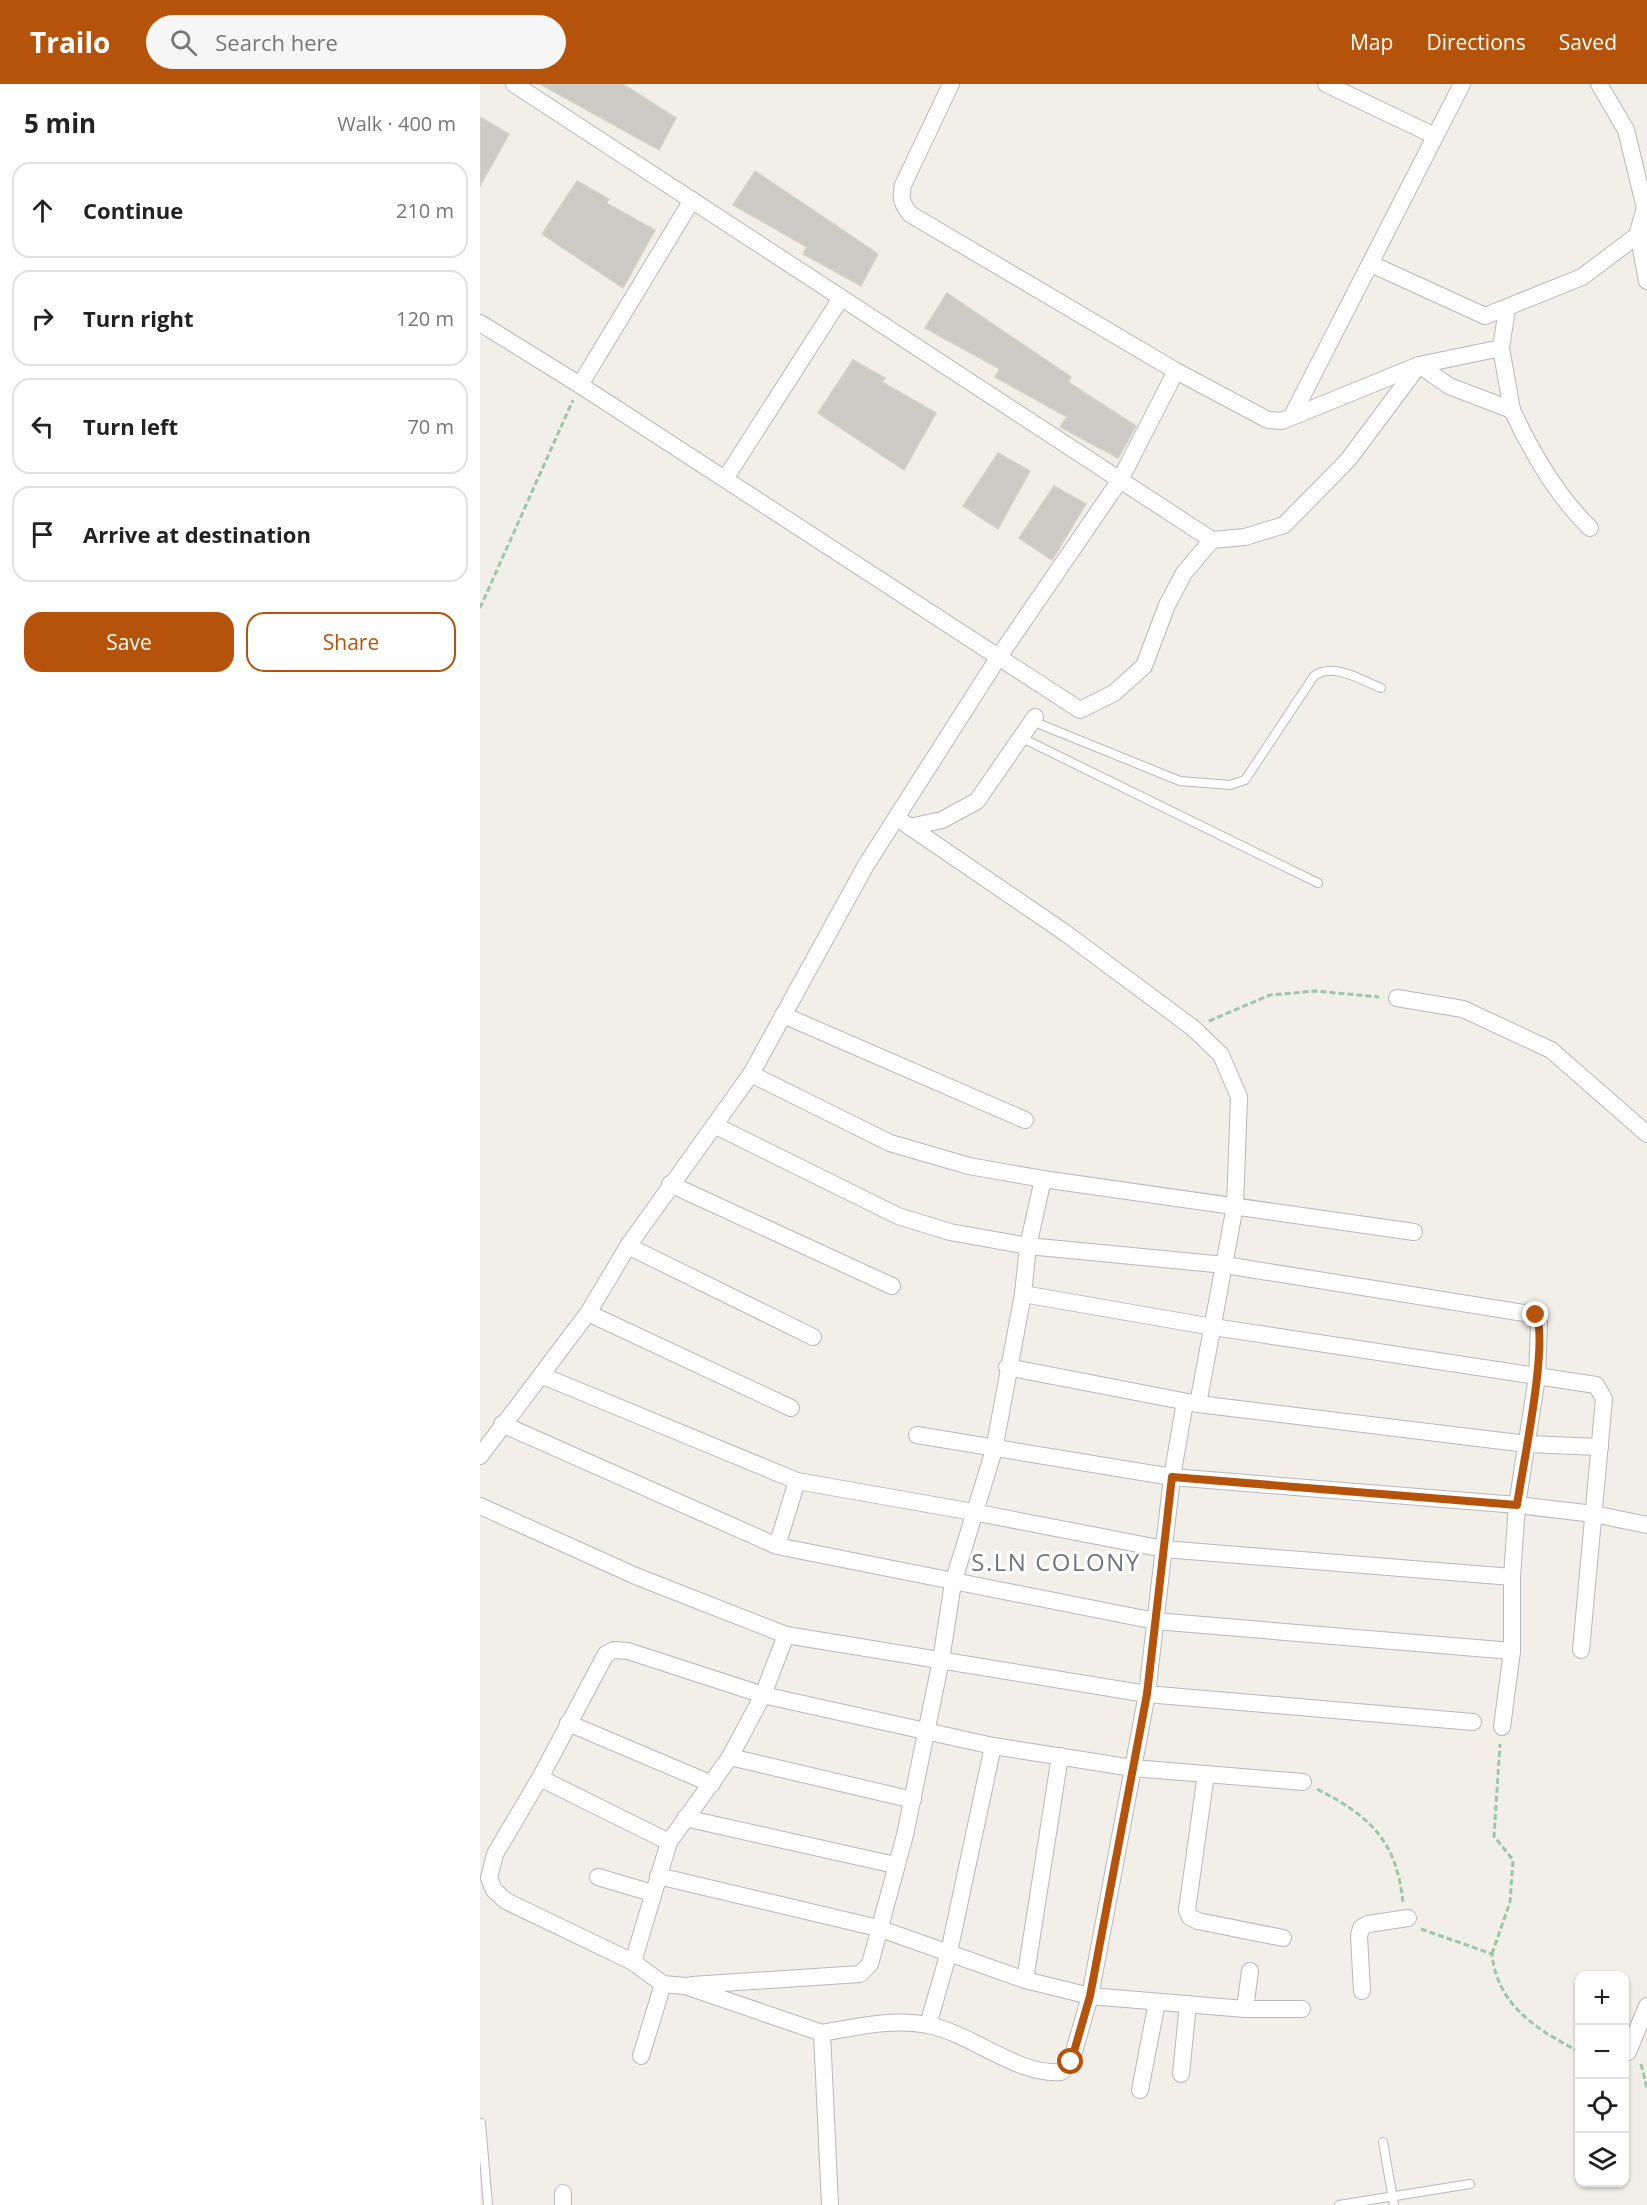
<!DOCTYPE html>
<html lang="en">
<head>
<meta charset="utf-8">
<style>
	:root { --surface:#fff; --page:#f6f6f6; --text:#222; --muted:#767676; --line:#e0e0e0; --accent:#b45309 }
	body { margin:0; font-family:"Open Sans",sans-serif; background:var(--page); color:var(--text) }
	.controls { position:absolute; right:18px; bottom:18px; display:grid; overflow:hidden; border-radius:12px; box-shadow:0 2px 4px #0004 }
	.controls button { width:54px; height:54px; display:grid; place-items:center; padding:0; border:0; border-bottom:2px solid var(--line); background:var(--surface); color:var(--text); font:30px sans-serif }
	.stop { position:absolute; width:18px; height:18px; margin:-14px; border:4px solid #b45309; border-radius:50%; background:#fff }
	.stop.end { background:#b45309; border-color:#fff; box-shadow:0 2px 6px #0008 }
	.list { margin:0; padding:0; list-style:none }
	h2 { display:flex; justify-content:space-between; align-items:center; height:78px; margin:0; padding:0 24px; font-size:26px }
	h2 small { font-size:20px; font-weight:400; color:var(--muted) }
	.list li { display:grid; grid-template-columns:39px 1fr auto; gap:18px; align-items:center; box-sizing:border-box; height:96px; margin:0 12px 12px; padding:0 12px; border:2px solid var(--line); border-radius:18px }
	.list b { display:block; font-size:22px; white-space:nowrap }
	.list em { font-size:20px; font-style:normal; color:var(--muted) }
	.actions { display:flex; gap:12px; padding:18px 24px }
	.actions a { flex:1; padding:14px 0; border:2px solid var(--accent); border-radius:18px; text-align:center; font-size:21px; color:var(--accent) }
	.actions .main { background:var(--accent); color:#fff }
	.icon { flex:none; width:33px; height:33px; fill:none; stroke:currentColor; stroke-width:2; stroke-linecap:round; stroke-linejoin:round }
	.map { position:relative; flex:none; width:1167px; height:2121px; overflow:hidden }
	header { display:flex; align-items:center; gap:36px; box-sizing:border-box; height:84px; padding:0 30px; background:var(--accent); color:#fff }
	header strong { font-size:28px }
	nav { display:flex; gap:33px; margin-inline-start:auto; font-size:21px }
	.search { width:420px; height:54px; background:var(--page); display:flex; align-items:center; gap:15px; box-sizing:border-box; padding:0 21px; border-radius:33px; color:var(--muted); font-size:22px }
	main { display:flex }
	aside { flex:1; background:var(--surface) }
	.map>svg:first-child { display:block }
	.building { fill:#cccac5; stroke:#d6d1c6; stroke-width:1.5 }
	.lines { fill:none; stroke-linecap:round; stroke-linejoin:round }
	.service-casing { stroke:#b5b8bc; stroke-width:10 }
	.minor-casing { stroke:#b5b8bc; stroke-width:18 }
	.path { stroke:#9cc7a9; stroke-width:3; stroke-dasharray:6 3; stroke-linecap:butt }
	.service { stroke:#fff; stroke-width:8 }
	.minor { stroke:#fff; stroke-width:16 }
	.route { stroke:#b45309; stroke-width:8 }
	.labels { text-anchor:middle; stroke-width:6; stroke-linejoin:round; paint-order:stroke }
	.quarter-label { font-size:24px; letter-spacing:1.5px; fill:#70757a; stroke:#fff }
</style>
</head>
<body>
<header>
<strong>Trailo</strong>
<div class="search"><svg class="icon" aria-label="search" viewBox="0 0 24 24"><circle cx="10" cy="10" r="6"/><path d="M15 15l6 6"/></svg>Search here</div>
<nav><a>Map</a><a>Directions</a><a>Saved</a></nav>
</header>
<main>
<aside>
<h2>5 min<small>Walk · 400 m</small></h2>
<ul class="list">
<li><svg class="icon" aria-label="ahead" viewBox="0 0 24 24"><path d="M12 20V5M6 11l6-6 6 6"/></svg><div><b>Continue</b></div><em>210 m</em></li>
<li><svg class="icon" aria-label="right" viewBox="0 0 24 24"><path d="M7 20v-9h11M14 6l5 5-5 5"/></svg><div><b>Turn right</b></div><em>120 m</em></li>
<li><svg class="icon" aria-label="left" viewBox="0 0 24 24"><path d="M17 20v-9H6M10 6l-5 5 5 5"/></svg><div><b>Turn left</b></div><em>70 m</em></li>
<li><svg class="icon" aria-label="arrive" viewBox="0 0 24 24"><path d="M6 21V4h12l-3 4 3 4H6"/></svg><div><b>Arrive at destination</b></div></li>
</ul>
<div class="actions"><a class="main">Save</a><a>Share</a></div>
</aside>
<div class="map">
<svg width="1167" height="2121" viewBox="0 0 1167 2121">
	<rect width="100%" height="100%" fill="#f1efe8"/>
	<g class="building">
		<path d="M60 0H143L196 34 179 66Z"/>
		<path d="M0 33 29 50 0 102Z"/>
		<path d="M275 87 398 170 381 202 323 170 327 163 253 121Z"/>
		<path d="M97 97 129 115 126 119 175 146 143 204 62 150Z"/>
		<path d="M467 209 591 293 588 298 656 342 638 374 580 343 587 333 515 293 520 285 445 244Z"/>
		<path d="M373 276 405 294 402 298 456 329 424 386 338 329Z"/>
		<path d="M518 369 550 387 518 445 483 422Z"/>
		<path d="M574 402 606 420 572 476 539 454Z"/>
	</g>
	<g class="lines">
		<defs>
			<g id="service">
				<path d="M552 637 700 697 750 701 765 696 834 592C853 578 881 596 901 604"/>
				<path d="M542 654 838 799"/>
				<path d="M1 2039 8 2121"/>
				<path d="M903 2058 914 2121"/>
				<path d="M859 2121 990 2100"/>
			</g>
			<g id="minor">
				<path d="M34 0 732 456"/>
				<path d="M471 0 423 101C420 114 422 120 430 130L696 287 788 336 802 337 939 281 1021 264 1027 225"/>
				<path d="M846 0 955 52"/>
				<path d="M1119 0 1146 46 1165 124 1158 148 1167 197"/>
				<path d="M891 180 1005 232 1102 193 1167 144"/>
				<path d="M0 239 100 301 600 626 634 609 664 582 687 521 704 489 732 456 765 453 804 441 868 376 939 281 969 302 1032 326C1051 367 1077 412 1110 444"/>
				<path d="M1021 264 1032 326"/>
				<path d="M100 301 212 116"/>
				<path d="M812 332 982 0"/>
				<path d="M245 395 361 214"/>
				<path d="M417 734 584 848 713 944 741 971 759 1013 755 1122 718 1320"/>
				<path d="M430 743 462 736 497 717 555 633"/>
				<path d="M917 914 983 925 1071 966 1167 1050"/>
				<path d="M303 931 545 1036"/>
				<path d="M271 990 410 1059 489 1082 563 1095 934 1148"/>
				<path d="M236 1042 418 1132 470 1148 548 1162 745 1181 1056 1231 1059 1240 1057 1293 1037 1421 1032 1493V1567L1022 1643"/>
				<path d="M190 1100 412 1202"/>
				<path d="M148 1162 333 1253"/>
				<path d="M543 1210 733 1243 1116 1301 1124 1315 1101 1566"/>
				<path d="M108 1229 311 1324"/>
				<path d="M527 1283 718 1320 1047 1360 1120 1363"/>
				<path d="M63 1292 317 1397 493 1428 684 1465 1032 1493"/>
				<path d="M22 1340 297 1462 675 1537 1032 1567"/>
				<path d="M437 1351 692 1393 1037 1421 1114 1430 1167 1441"/>
				<path d="M0 1372 108 1229 148 1162 271 990 386 781 518 574 640 396 696 287"/>
				<path d="M0 1422 158 1493 306 1551 667 1610 993 1638"/>
				<path d="M297 1462 317 1397"/>
				<path d="M88 1639 232 1700"/>
				<path d="M250 1673 433 1716"/>
				<path d="M726 1690 707 1826 710 1833 718 1837 803 1854"/>
				<path d="M60 1694 189 1758"/>
				<path d="M205 1734 415 1781"/>
				<path d="M178 1792 398 1844 545 1896 610 1912 765 1925H822"/>
				<path d="M118 1793 172 1809"/>
				<path d="M153 1878 189 1758 250 1673 283 1611 306 1551"/>
				<path d="M545 1896 580 1672"/>
				<path d="M212 1901 380 1890 390 1880 425 1751 461 1576 473 1499 514 1366 543 1210 548 1162 563 1095"/>
				<path d="M882 1907 879 1852 881 1844 888 1840 928 1834"/>
				<path d="M765 1925 770 1887"/>
				<path d="M448 1941 469 1868 513 1662"/>
				<path d="M342 1949C376 1943 413 1934 447 1941 492 1949 537 1992 581 1988L591 1978 610 1912 667 1610 692 1393 705 1318"/>
				<path d="M1148 1968 1167 1922"/>
				<path d="M161 1972 183 1900"/>
				<path d="M701 1990 708 1920"/>
				<path d="M660 2006 677 1918"/>
				<path d="M83 2109V2121"/>
				<path d="M350 2121 342 1949 205 1902 183 1900 153 1878 26 1817 14 1806 9 1794 15 1770 60 1694 126 1570 134 1566 148 1567 283 1611 513 1662 653 1684 823 1698"/>
			</g>
		</defs>
		<use href="#service" class="service-casing"/>
		<use href="#minor" class="minor-casing"/>
		<g class="path">
			<path d="M0 524 93 316"/>
			<path d="M729 937 790 911 835 907 899 913"/>
			<path d="M837 1705C890 1732 917 1757 923 1819"/>
			<path d="M941 1845 1012 1870C1017 1921 1057 1946 1100 1968"/>
			<path d="M1012 1870 1030 1818 1033 1776 1014 1752 1020 1660"/>
			<path d="M1161 1980 1167 2004"/>
		</g>
		<use href="#service" class="service"/>
		<use href="#minor" class="minor"/>
	</g>
	<g class="lines">
		<path class="route" d="M591 1978 610 1912 667 1610 692 1393 1037 1421C1042 1386 1069 1257 1056 1231"/>
	</g>
	<g class="labels">
		<g class="quarter-label">
			<text x="576" y="1487">S.LN COLONY</text>
		</g>
	</g>
</svg>
<div class="controls">
<button>+</button>
<button>−</button>
<button><svg class="icon" aria-label="locate" viewBox="0 0 24 24"><circle cx="12" cy="12" r="6"/><path d="M12 2v4M12 18v4M2 12h4M18 12h4"/></svg></button>
<button><svg class="icon" aria-label="layers" viewBox="0 0 24 24"><path d="M12 4l9 5-9 5-9-5zM3 14l9 5 9-5"/></svg></button>
</div>
<div class="stop" style="left:591px;top:1978px"></div>
<div class="stop end" style="left:1056px;top:1231px"></div>
</div>
</main>
</body>
</html>
